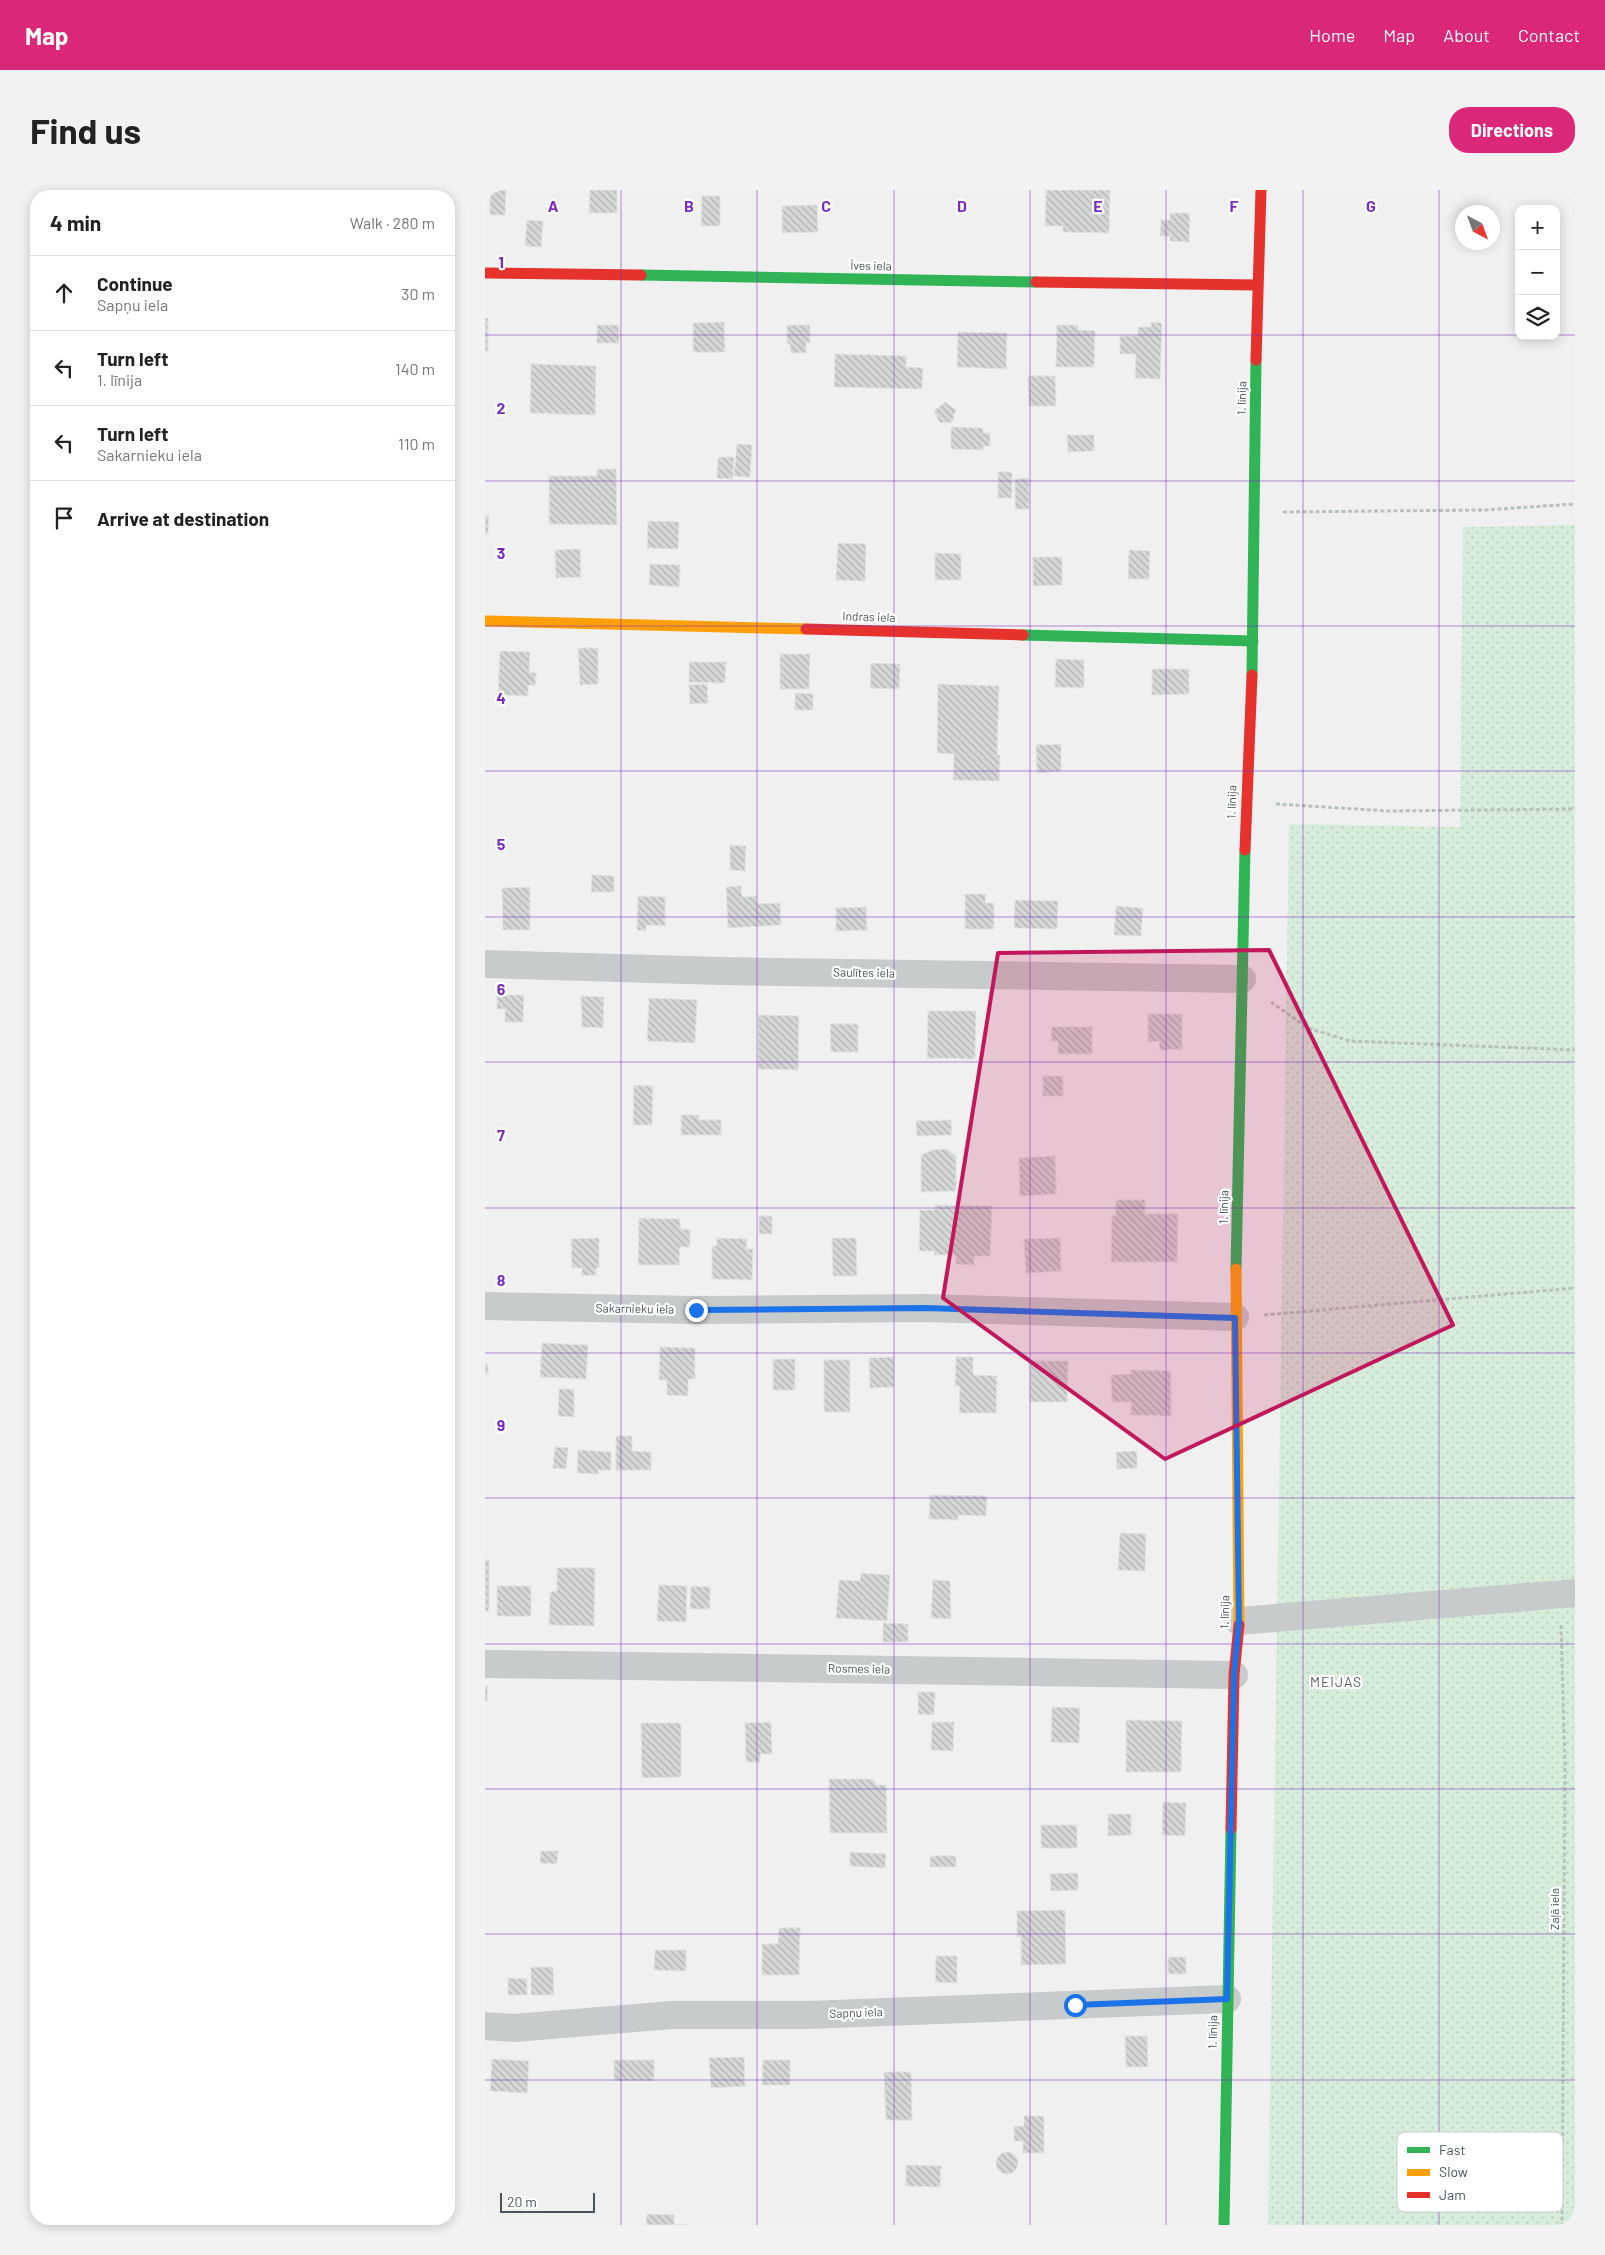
<!DOCTYPE html>
<html lang="en">
<head>
<meta charset="utf-8">
<style>
	:root { --surface:#fff; --page:#f2f2f2; --text:#222; --muted:#767676; --line:#e0e0e0; --accent:#db2777 }
	body { margin:0; font-family:Barlow,sans-serif; background:var(--page); color:var(--text) }
	.controls { position:absolute; right:15px; top:15px; display:grid; overflow:hidden; border-radius:10px; box-shadow:0 2px 12px #0003 }
	.controls button { width:45px; height:45px; display:grid; place-items:center; padding:0; border:0; border-bottom:1px solid var(--line); background:var(--surface); color:var(--text); font:25px sans-serif }
	.compass { position:absolute; left:970px; top:15px; width:45px; height:45px; border-radius:50%; background:var(--surface); box-shadow:0 2px 12px #0003; rotate:139deg }
	.scale { position:absolute; left:15px; bottom:12px; width:95px; box-sizing:border-box; padding-left:5px; border:2px solid #49555a; border-top:0; font-size:14px; line-height:18px; white-space:nowrap; color:#49555a; -webkit-text-stroke:4px #fff; paint-order:stroke }
	.stop { position:absolute; width:15px; height:15px; margin:-11px; border:4px solid #1a73e8; border-radius:50%; background:#fff }
	.stop.end { background:#1a73e8; border-color:#fff; box-shadow:0 1px 5px #0008 }
	.list { margin:0; padding:0; list-style:none }
	h2 { display:flex; justify-content:space-between; align-items:center; height:65px; margin:0; padding:0 20px; font-size:21px }
	h2 small { font-size:16px; font-weight:400; color:var(--muted) }
	.list li { display:grid; grid-template-columns:32px 1fr auto; gap:15px; align-items:center; box-sizing:border-box; height:75px; padding:0 20px; border-top:1px solid var(--line) }
	.list b { display:block; font-size:19px; white-space:nowrap }
	.list p { margin:0; font-size:16px; white-space:nowrap; color:var(--muted) }
	.list em { font-size:16px; font-style:normal; color:var(--muted) }
	.icon { flex:none; width:28px; height:28px; fill:none; stroke:currentColor; stroke-width:2; stroke-linecap:round; stroke-linejoin:round }
	.map { position:relative; flex:none; width:1090px; height:2035px; overflow:hidden; border-radius:20px }
	header { display:flex; align-items:center; gap:30px; box-sizing:border-box; height:70px; padding:0 25px; background:var(--accent); color:#fff }
	header strong { font-size:24px }
	nav { display:flex; gap:28px; margin-inline-start:auto; font-size:18px }
	.intro { display:flex; align-items:center; justify-content:space-between; box-sizing:border-box; height:120px; padding:0 30px }
	h1 { margin:0; font-size:35px }
	.button { padding:12px 22px; border-radius:20px; background:var(--accent); color:#fff; font-size:18px; font-weight:700 }
	main { display:flex; gap:30px; padding:0 30px }
	aside { flex:1; background:var(--surface); border-radius:20px; box-shadow:0 2px 12px #0003 }
	.map>svg:first-child { display:block }
	.garden { fill:url(#garden-dots) }
	.building { fill:url(#building-back-hatch); stroke:#e1e2e3 }
	.lines { fill:none; stroke-linecap:round; stroke-linejoin:round }
	.path { stroke:#b8c2bd; stroke-width:3; stroke-dasharray:4 2.5; stroke-linecap:butt }
	.street { stroke:#c8cbcb; stroke-width:28 }
	.fast { stroke:#30b455; stroke-width:11 }
	.slow { stroke:#ff9f0a; stroke-width:11 }
	.jam { stroke:#e5322d; stroke-width:11 }
	.route { stroke:#1a73e8; stroke-width:6 }
	.marked { fill:#c2185b; fill-opacity:0.2; stroke:#c2185b; stroke-width:4; stroke-linejoin:round }
	.grid { fill:none; stroke:#7b2cbf; stroke-width:1; stroke-opacity:0.55 }
	.labels { text-anchor:middle; stroke-width:4.5; stroke-linejoin:round; paint-order:stroke }
	.street-label { font-size:12px; fill:#49555a; stroke:#fff }
	.neighbourhood-label { font-size:14px; letter-spacing:1px; fill:#5c6063; stroke:#fff }
	.key { fill:#fff; stroke:#c8ccce; stroke-width:1 }
	.key-label { font-size:14px; fill:#49555a }
	.grid-label { font-size:16px; text-anchor:middle; font-weight:bold; fill:#7b2cbf; stroke:#fff; stroke-width:4.5; stroke-linejoin:round; paint-order:stroke }
</style>
</head>
<body>
<header>
<strong>Map</strong>
<nav><a>Home</a><a>Map</a><a>About</a><a>Contact</a></nav>
</header>
<div class="intro"><h1>Find us</h1><a class="button">Directions</a></div>
<main>
<aside>
<h2>4 min<small>Walk · 280 m</small></h2>
<ul class="list">
<li><svg class="icon" aria-label="ahead" viewBox="0 0 24 24"><path d="M12 20V5M6 11l6-6 6 6"/></svg><div><b>Continue</b><p>Sapņu iela</p></div><em>30 m</em></li>
<li><svg class="icon" aria-label="left" viewBox="0 0 24 24"><path d="M17 20v-9H6M10 6l-5 5 5 5"/></svg><div><b>Turn left</b><p>1. līnija</p></div><em>140 m</em></li>
<li><svg class="icon" aria-label="left" viewBox="0 0 24 24"><path d="M17 20v-9H6M10 6l-5 5 5 5"/></svg><div><b>Turn left</b><p>Sakarnieku iela</p></div><em>110 m</em></li>
<li><svg class="icon" aria-label="arrive" viewBox="0 0 24 24"><path d="M6 21V4h12l-3 4 3 4H6"/></svg><div><b>Arrive at destination</b></div></li>
</ul>
</aside>
<div class="map">
<svg width="1090" height="2035" viewBox="0 0 1090 2035">
	<defs>
		<pattern id="garden-dots" width="8" height="8" patternUnits="userSpaceOnUse" patternTransform="scale(1.25)"><rect width="8" height="8" fill="#d7eddb"/><path d="M2 2h.1M6 6h.1" fill="none" stroke="#bacdbe" stroke-width="1.8" stroke-linecap="round"/></pattern>
		<pattern id="building-back-hatch" width="6" height="6" patternUnits="userSpaceOnUse" patternTransform="scale(1.25)"><rect width="6" height="6" fill="#d6d8d8"/><path d="M-1 5l2 2M0 0l6 6M5-1l2 2" fill="none" stroke="#b0b2b2"/></pattern>
	</defs>
	<rect width="100%" height="100%" fill="#f0f0f0"/>
	<path class="garden" d="M1090 335V2035H783L804 634 975 637 978 337Z"/>
	<g class="building">
		<path d="M5 0H21L20 25H5Z"/>
		<path d="M105 0H132V23H104Z"/>
		<path d="M561 0H625L624 43 578 42V36H560Z"/>
		<path d="M217 6H235V36H216Z"/>
		<path d="M332 15 333 42 297 43V16Z"/>
		<path d="M685 23H705L704 52 685 51V46H675L676 30H685Z"/>
		<path d="M42 30 58 31 56 57 40 56Z"/>
		<rect x="0" y="128" width="3" height="33"/>
		<path d="M239 132 240 162H208V133Z"/>
		<path d="M666 132 677 133 675 189 650 188 651 164H635V146H653V137H666Z"/>
		<rect x="112" y="135" width="22" height="18"/>
		<path d="M302 135H325V153L321 152V163H306L305 154H302Z"/>
		<path d="M572 135H593V140L610 141 609 177H571Z"/>
		<path d="M473 142 522 143 521 179 472 177Z"/>
		<path d="M350 164 421 166V177L438 178 437 199 349 197Z"/>
		<path d="M46 174 111 176 110 225 45 223Z"/>
		<path d="M543 186H570L571 216H544Z"/>
		<path d="M460 212 471 220 467 232 455 233 449 221Z"/>
		<path d="M466 237 498 238V243H505V256H498V260L466 259Z"/>
		<path d="M582 245H609V261L583 262Z"/>
		<path d="M252 254 267 255 265 287 249 286Z"/>
		<path d="M233 267H249L248 289 232 288Z"/>
		<path d="M112 279H131L132 335 64 334V286H112Z"/>
		<rect x="513" y="282" width="14" height="26"/>
		<path d="M544 288V319H530V289Z"/>
		<path d="M0 325 4 326 3 344H0Z"/>
		<path d="M163 331 194 332 193 359 162 358Z"/>
		<path d="M353 353 381 354 380 391 351 390Z"/>
		<path d="M95 359 96 387 71 388 70 360Z"/>
		<path d="M644 360 665 361 664 389H643Z"/>
		<path d="M450 363 476 364V390H450Z"/>
		<path d="M548 367H577V395L548 396Z"/>
		<path d="M165 374 195 375 194 397 164 395Z"/>
		<path d="M93 458H113V494L95 495Z"/>
		<path d="M15 461 45 462 44 482 51 483 50 496 43 495V506L13 505Z"/>
		<path d="M295 464H325L324 499H295Z"/>
		<path d="M571 469 599 470V498L570 497Z"/>
		<path d="M204 472H241L240 493 204 492Z"/>
		<path d="M386 473 415 474 414 499 385 498Z"/>
		<path d="M667 479H704V504L667 505Z"/>
		<path d="M222 494 223 513 205 514 204 495Z"/>
		<path d="M453 494 514 496 512 565H515L514 591 468 590 469 564 452 563Z"/>
		<path d="M310 503 328 504V520H310Z"/>
		<path d="M576 554V581L552 583 551 555Z"/>
		<path d="M245 655 261 656 260 681 245 680Z"/>
		<path d="M107 685 129 686V702H106Z"/>
		<path d="M256 696 257 707 272 706V714L295 713 296 735 243 738 241 697Z"/>
		<path d="M45 697V740H18L17 698Z"/>
		<path d="M480 704H501L500 713H509V739H480Z"/>
		<path d="M153 706 180 707V736L161 735V741L152 740Z"/>
		<path d="M530 710 573 711 572 739 529 738Z"/>
		<path d="M631 716 658 718 656 746 629 745Z"/>
		<path d="M381 717 382 740 351 741V718Z"/>
		<path d="M12 805H39L38 832H20V819H12Z"/>
		<path d="M96 806 119 807 118 838 97 837Z"/>
		<path d="M164 808 212 810 210 853 162 851Z"/>
		<path d="M443 821H491L490 869 442 868Z"/>
		<path d="M663 824H697V859L675 860 674 851 663 852Z"/>
		<path d="M273 825 314 826 313 880 273 879Z"/>
		<path d="M345 834H373V862H346Z"/>
		<path d="M567 837H607V864H573V851H566Z"/>
		<rect x="558" y="886" width="20" height="20"/>
		<path d="M149 895 168 896 167 935H148Z"/>
		<path d="M196 925H214V930H236V945H196Z"/>
		<path d="M466 930 467 945 432 946 431 931Z"/>
		<path d="M461 959 471 966V1001L436 1002V965L447 960Z"/>
		<path d="M570 966 571 1004 535 1006 534 968Z"/>
		<path d="M631 1010H660V1024H693L692 1072H626L627 1026H631Z"/>
		<path d="M450 1015 507 1016 505 1066H489V1075L471 1074V1065H449V1061H434L435 1020H450Z"/>
		<rect x="274" y="1026" width="13" height="18"/>
		<path d="M154 1028 195 1029V1039L205 1040V1057H195L194 1075H153Z"/>
		<path d="M114 1048V1078H111V1085L97 1086V1078H87L86 1049Z"/>
		<path d="M232 1048 262 1049 261 1059H268L267 1090 227 1089V1056H232Z"/>
		<path d="M347 1048H371L372 1086H348Z"/>
		<path d="M575 1048 576 1081 541 1083 539 1049Z"/>
		<path d="M57 1153 103 1155 101 1189 55 1187Z"/>
		<path d="M175 1157 210 1158V1189H203V1206L182 1205V1190H174Z"/>
		<path d="M409 1167V1197L385 1198 384 1168Z"/>
		<path d="M471 1167H488V1185L512 1186 511 1223H474L475 1196H470Z"/>
		<rect x="288" y="1169" width="22" height="31"/>
		<rect x="339" y="1170" width="26" height="52"/>
		<path d="M545 1171H583L582 1212H545Z"/>
		<rect x="0" y="1174" width="3" height="10"/>
		<path d="M646 1180 686 1181V1226L646 1225V1212H627L626 1185 646 1184Z"/>
		<path d="M74 1199H89V1227L73 1226Z"/>
		<path d="M131 1246H147V1261L166 1262V1280H131Z"/>
		<path d="M70 1257 83 1258 81 1279 68 1278Z"/>
		<path d="M93 1260 126 1262V1280H113V1284L92 1283Z"/>
		<path d="M652 1261V1278L632 1279 631 1262Z"/>
		<path d="M445 1305 502 1306 501 1326 473 1325V1330L444 1329Z"/>
		<path d="M635 1343 661 1344 660 1381 633 1380Z"/>
		<rect x="0" y="1370" width="4" height="51"/>
		<path d="M72 1378H110L109 1436 64 1435 65 1402 72 1401Z"/>
		<path d="M376 1383 405 1385 402 1431 351 1428 354 1390 375 1391Z"/>
		<path d="M448 1390 465 1391 466 1429 446 1428Z"/>
		<path d="M174 1395 202 1396 201 1432 172 1431Z"/>
		<rect x="12" y="1396" width="34" height="30"/>
		<path d="M206 1396 225 1397V1419H205Z"/>
		<path d="M398 1433 423 1434V1452H398Z"/>
		<path d="M0 1496H3L2 1511H0Z"/>
		<path d="M433 1502H450L449 1525 433 1524Z"/>
		<path d="M567 1517 595 1518 594 1553 566 1552Z"/>
		<path d="M641 1530 697 1531 696 1582H641Z"/>
		<path d="M286 1532 287 1564H275V1572H261L260 1533Z"/>
		<path d="M447 1532H469L468 1561 446 1560Z"/>
		<path d="M156 1533H196V1587L157 1588Z"/>
		<path d="M344 1589H387L392 1595H401L402 1643H345Z"/>
		<path d="M678 1612 701 1613 700 1646 677 1645Z"/>
		<path d="M623 1624H646V1645L623 1646Z"/>
		<rect x="556" y="1635" width="36" height="23"/>
		<path d="M56 1661H73L72 1674 55 1673Z"/>
		<path d="M365 1662 401 1664 400 1678 365 1676Z"/>
		<rect x="445" y="1666" width="26" height="11"/>
		<path d="M593 1683V1700L566 1701 565 1684Z"/>
		<path d="M580 1720 581 1774 536 1775V1747H532V1721Z"/>
		<path d="M294 1738H315L314 1785H277V1754H293Z"/>
		<path d="M170 1760H201V1781L169 1780Z"/>
		<path d="M451 1766H472V1793L450 1792Z"/>
		<rect x="683" y="1767" width="18" height="17"/>
		<path d="M46 1777H68L69 1805H46Z"/>
		<path d="M23 1788 42 1789V1805H23Z"/>
		<path d="M640 1846H662L663 1877H641Z"/>
		<path d="M259 1867 260 1896 226 1898 224 1868Z"/>
		<path d="M7 1869 44 1871 42 1903 5 1901Z"/>
		<rect x="129" y="1870" width="40" height="21"/>
		<path d="M278 1870H305V1895H277Z"/>
		<path d="M399 1882H426L427 1930H401Z"/>
		<path d="M539 1926H559V1963H538V1951H529V1936H539Z"/>
		<circle cx="522" cy="1973" r="11"/>
		<path d="M421 1975 456 1976 455 1997 421 1996Z"/>
		<path d="M162 2024 189 2025V2035H205H161Z"/>
	</g>
	<g class="lines">
		<g class="path">
			<path d="M798 322 999 320 1090 314"/>
			<path d="M791 614 903 621 1090 619"/>
			<path d="M786 812 823 838 865 851 1090 860"/>
			<path d="M779 1125 1090 1098"/>
			<path d="M1076 1435 1080 1575 1077 2035"/>
		</g>
		<g class="street">
			<path d="M0 774 236 781 757 789"/>
			<path d="M0 1116 211 1120 440 1118 750 1127"/>
			<path d="M754 1431 1090 1403"/>
			<path d="M0 1474 749 1485"/>
			<path d="M0 1836 29 1838 187 1825H322L742 1809"/>
		</g>
		<g class="fast">
			<path d="M156 85 551 92"/>
			<path d="M538 445 768 451"/>
			<path d="M767 485 771 170"/>
			<path d="M751 1079 760 660"/>
			<path d="M739 2035 746 1639"/>
		</g>
		<g class="slow">
			<path d="M0 431 321 439"/>
			<path d="M751 1079 754 1435"/>
		</g>
		<g class="jam">
			<path d="M0 83 156 85"/>
			<path d="M551 92 772 95"/>
			<path d="M771 170 776 0"/>
			<path d="M321 439 538 445"/>
			<path d="M760 660 767 485"/>
			<path d="M746 1639 749 1485 754 1435"/>
		</g>
	</g>
	<g class="lines">
		<path class="route" d="M211 1120 440 1118 750 1128 754 1431 749 1485 742 1809 590 1815"/>
	</g>
	<path class="marked" d="M784 760 968 1135 680 1269 458 1108 513 763Z"/>
	<path class="grid" d="M136 0V2035M272 0V2035M409 0V2035M545 0V2035M681 0V2035M818 0V2035M954 0V2035M0 145H1034M1071 145H1090M0 291H1090M0 436H1090M0 581H1090M0 727H1090M0 872H1090M0 1018H1090M0 1163H1090M0 1308H1090M0 1454H1090M0 1599H1090M0 1744H1090M0 1890H1090"/>
	<g class="labels">
		<g class="street-label">
			<text transform="translate(386 76) rotate(1)" y="4">Īves iela</text>
			<text transform="translate(757 208) rotate(-89)" y="4">1. līnija</text>
			<text transform="translate(384 427) rotate(2)" y="4">Indras iela</text>
			<text transform="translate(747 612) rotate(-88)" y="4">1. līnija</text>
			<text transform="translate(379 783) rotate(1)" y="4">Saulītes iela</text>
			<text transform="translate(739 1017) rotate(-89)" y="4">1. līnija</text>
			<text transform="translate(150 1119) rotate(1)" y="4">Sakarnieku iela</text>
			<text transform="translate(740 1422) rotate(-89)" y="4">1. līnija</text>
			<text transform="translate(374 1479) rotate(1)" y="4">Rosmes iela</text>
			<text transform="translate(1070 1719) rotate(-90)" y="4">Zaļā iela</text>
			<text transform="translate(371 1823) rotate(-2)" y="4">Sapņu iela</text>
			<text transform="translate(728 1842) rotate(-89)" y="4">1. līnija</text>
		</g>
		<g class="neighbourhood-label">
			<text x="851" y="1497">MEIJAS</text>
		</g>
	</g>
	<rect x="912" y="1942" width="166" height="80" rx="8" class="key"/>
	<rect x="922" y="1957" width="23" height="6" fill="#30b455"/>
	<rect x="922" y="1979" width="23" height="7" fill="#ff9f0a"/>
	<rect x="922" y="2002" width="23" height="6" fill="#e5322d"/>
	<g class="key-label">
		<text x="954" y="1965">Fast</text>
		<text x="954" y="1987">Slow</text>
		<text x="954" y="2010">Jam</text>
	</g>
	<g class="grid-label">
		<text x="68" y="22">A</text>
		<text x="204" y="22">B</text>
		<text x="341" y="22">C</text>
		<text x="477" y="22">D</text>
		<text x="613" y="22">E</text>
		<text x="749" y="22">F</text>
		<text x="886" y="22">G</text>
		<text x="16" y="78">1</text>
		<text x="16" y="224">2</text>
		<text x="16" y="369">3</text>
		<text x="16" y="514">4</text>
		<text x="16" y="660">5</text>
		<text x="16" y="805">6</text>
		<text x="16" y="951">7</text>
		<text x="16" y="1096">8</text>
		<text x="16" y="1241">9</text>
	</g>
</svg>
<div class="controls">
<button>+</button>
<button>−</button>
<button><svg class="icon" aria-label="layers" viewBox="0 0 24 24"><path d="M12 4l9 5-9 5-9-5zM3 14l9 5 9-5"/></svg></button>
</div>
<svg class="compass" viewBox="-18 -18 36 36"><path d="M0-13l5 13h-10z" fill="#e53935"/><path d="M0 13l5-13h-10z" fill="#767676"/></svg>
<div class="scale">20 m</div>
<div class="stop" style="left:590px;top:1815px"></div>
<div class="stop end" style="left:211px;top:1120px"></div>
</div>
</main>
</body>
</html>
